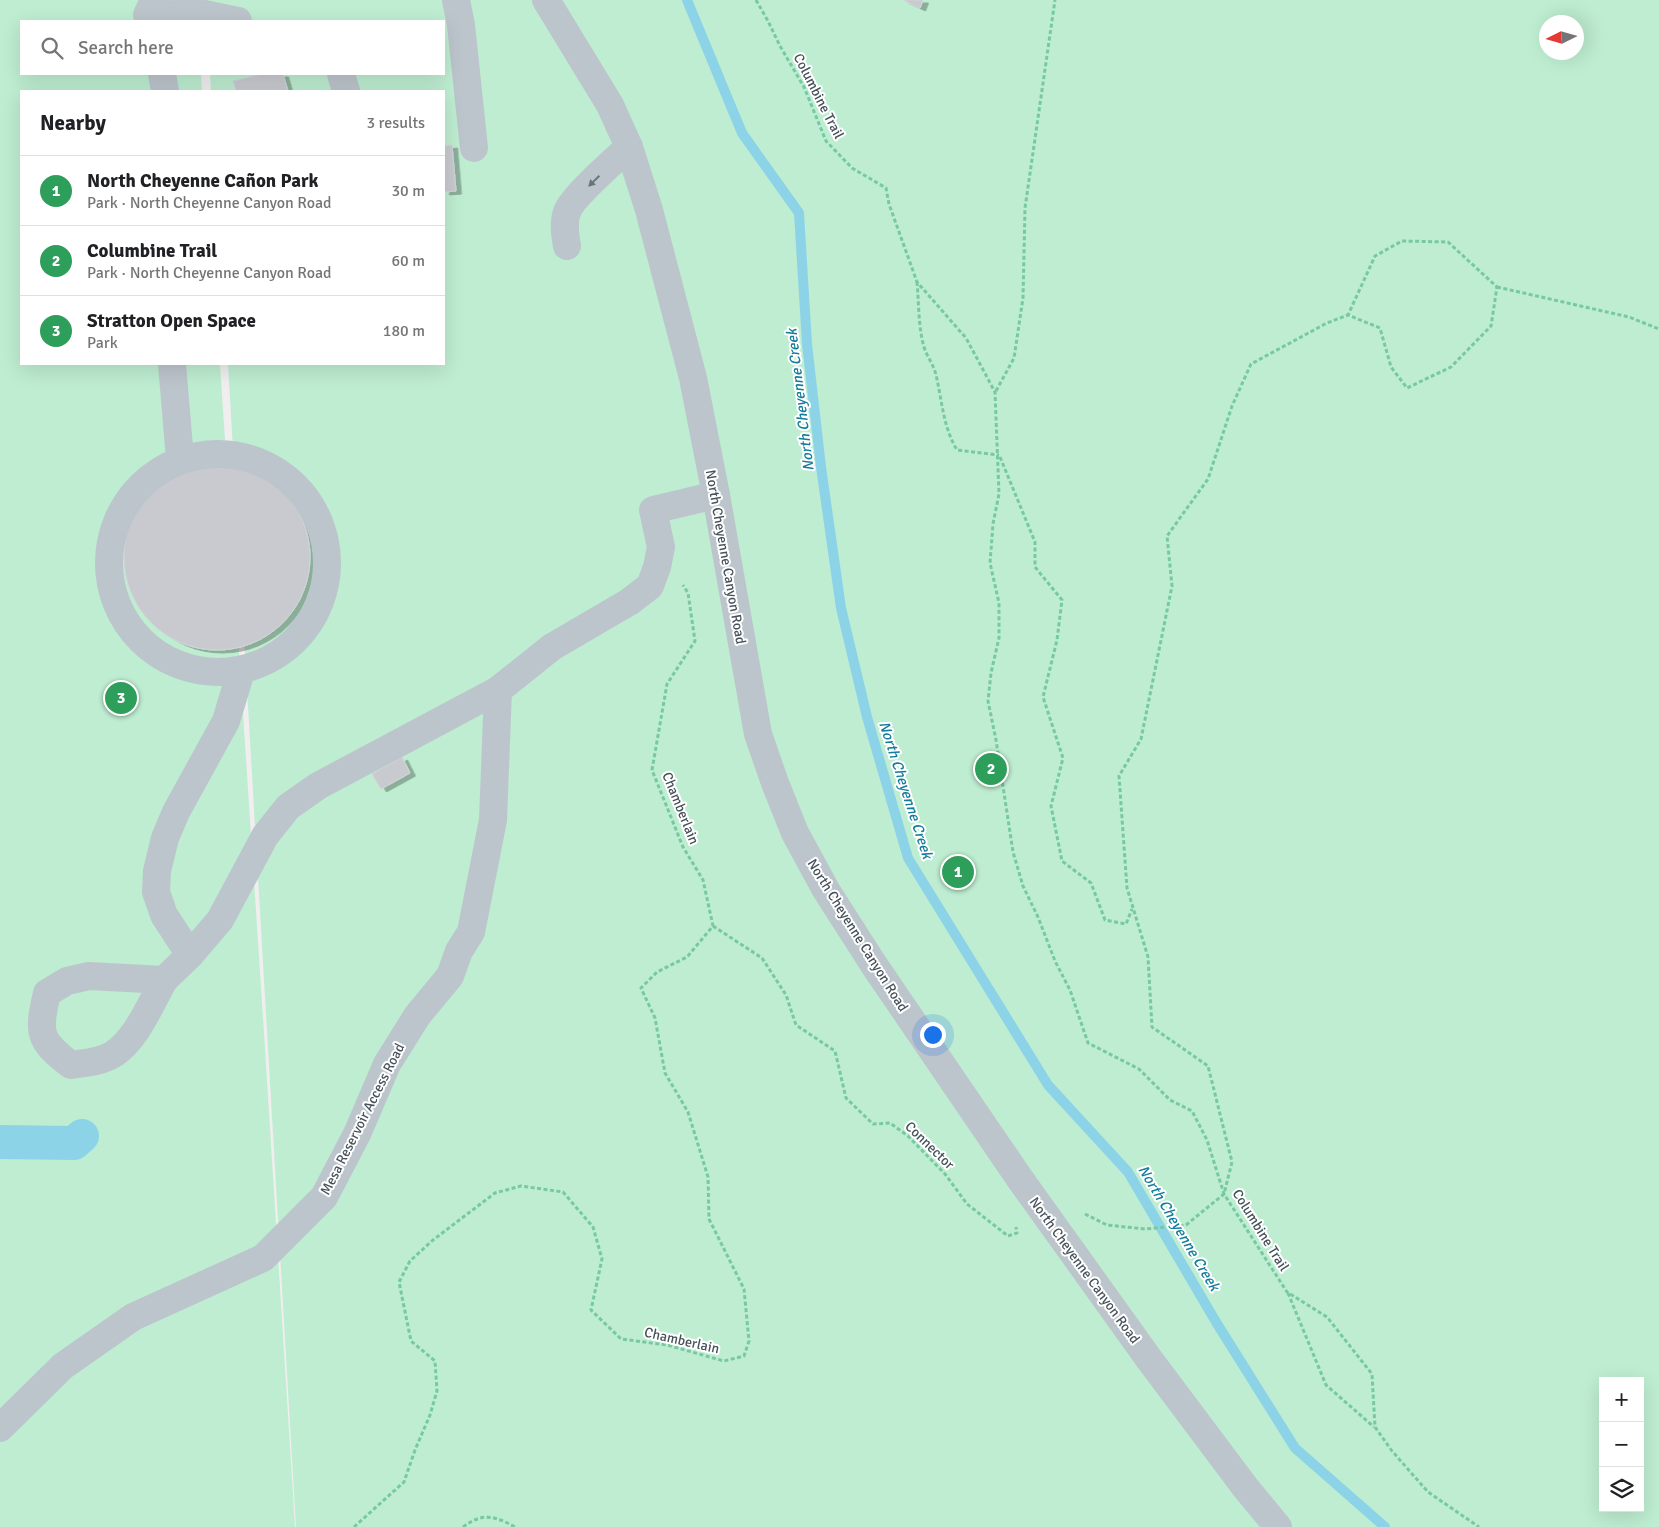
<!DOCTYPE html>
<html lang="en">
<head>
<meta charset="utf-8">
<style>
	:root { --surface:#fff; --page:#f2f2f2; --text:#202124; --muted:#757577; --line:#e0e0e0; --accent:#ea580c }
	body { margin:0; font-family:Signika,sans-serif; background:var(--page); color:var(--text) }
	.controls { position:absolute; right:15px; bottom:15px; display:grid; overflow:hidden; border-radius:0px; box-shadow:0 5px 20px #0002 }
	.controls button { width:45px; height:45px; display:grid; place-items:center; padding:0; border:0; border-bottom:1px solid var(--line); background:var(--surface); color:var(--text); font:25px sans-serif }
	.compass { position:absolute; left:1539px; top:15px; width:45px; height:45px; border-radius:50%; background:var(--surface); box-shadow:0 5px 20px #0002; rotate:265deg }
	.you { position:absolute; left:932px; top:1034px; width:18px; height:18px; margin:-12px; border:4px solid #fff; border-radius:50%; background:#1a73e8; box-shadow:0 0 0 8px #1a73e833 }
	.badge { display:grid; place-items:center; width:32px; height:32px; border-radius:50%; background:var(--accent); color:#fff; font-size:16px; font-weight:700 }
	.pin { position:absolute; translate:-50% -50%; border:2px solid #fff; box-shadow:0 1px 5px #0006 }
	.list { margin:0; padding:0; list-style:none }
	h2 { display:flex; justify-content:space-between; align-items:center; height:65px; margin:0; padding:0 20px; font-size:21px }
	h2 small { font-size:16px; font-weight:400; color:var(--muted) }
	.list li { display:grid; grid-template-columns:32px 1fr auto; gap:15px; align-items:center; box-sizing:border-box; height:70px; padding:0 20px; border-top:1px solid var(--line) }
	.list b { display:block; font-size:19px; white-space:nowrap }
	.list p { margin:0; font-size:16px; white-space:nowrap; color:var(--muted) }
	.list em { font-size:16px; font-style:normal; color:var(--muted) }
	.icon { flex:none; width:28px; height:28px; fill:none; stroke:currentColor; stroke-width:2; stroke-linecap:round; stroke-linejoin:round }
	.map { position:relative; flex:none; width:1659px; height:1527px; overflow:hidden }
	.search { position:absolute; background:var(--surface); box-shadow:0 5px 20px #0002; left:20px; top:20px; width:425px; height:55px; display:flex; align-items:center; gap:12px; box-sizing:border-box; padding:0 18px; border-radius:0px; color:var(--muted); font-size:19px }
	.panel { position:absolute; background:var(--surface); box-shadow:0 5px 20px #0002; left:20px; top:90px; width:425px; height:275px; border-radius:0px }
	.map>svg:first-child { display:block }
	.green { fill:#beedd1; fill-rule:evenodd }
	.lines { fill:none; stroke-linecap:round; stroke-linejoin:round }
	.stream { stroke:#8dd3e8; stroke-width:10 }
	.canal { stroke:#8dd3e8; stroke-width:34 }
	.building { fill:#c8cad0; stroke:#d2d4d9; filter:url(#shadow) }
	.path { stroke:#77c9a2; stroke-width:3; stroke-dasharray:4 2.5; stroke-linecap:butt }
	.minor { stroke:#bdc5cc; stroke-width:28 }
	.oneway { fill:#6a747c }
	.labels { text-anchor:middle; stroke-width:4; stroke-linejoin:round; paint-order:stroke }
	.street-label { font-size:14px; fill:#47515a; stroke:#fff }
	.water-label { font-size:15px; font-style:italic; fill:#137b9b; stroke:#fff }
</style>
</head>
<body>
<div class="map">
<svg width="1659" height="1527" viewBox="0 0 1659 1527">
	<defs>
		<filter id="shadow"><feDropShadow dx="5.5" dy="3" stdDeviation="0" flood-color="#0004"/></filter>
	</defs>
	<rect width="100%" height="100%" fill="#f0eeee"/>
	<g class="green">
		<path d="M0 0H196L197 21H21V74H201L202 91H21V364H220L264 1033 295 1527H0Z"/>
		<path d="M206 0H1659V1527H296L228 364H444V91H211L210 74H444V21H207ZM1546 22H1576V52H1546ZM1603 1381H1640V1508H1603Z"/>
	</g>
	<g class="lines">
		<path class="stream" d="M687 0 742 133 799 213 807 344 821 467 841 608 867 717 908 858 1048 1085 1128 1172 1216 1322 1295 1448 1385 1527"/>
		<path class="canal" d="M0 1142 74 1143 82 1136"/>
	</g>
	<g class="building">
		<path d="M903 0H923L920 8Z"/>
		<path d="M262 74H283L288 91H236L233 81Z"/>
		<path d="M452 145 456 191 444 192V146Z"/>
		<circle cx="217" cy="557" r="93"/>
		<path d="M402 757 410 773 381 789 372 774Z"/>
	</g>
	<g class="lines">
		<g class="path">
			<path d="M756 0 768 21 780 46 804 87 826 141 852 168 886 188 889 204 917 282 966 338 995 392 999 494 993 524 990 563 999 603V638L991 673 988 701 996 740 1013 852 1023 886 1038 917 1055 961 1070 990 1088 1043 1139 1069 1170 1100 1192 1111 1207 1140 1224 1194 1287 1292 1327 1317 1372 1374 1375 1427 1392 1451 1428 1492 1479 1527"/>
			<path d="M917 282C919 303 918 326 924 347 927 357 934 365 936 375 942 400 943 427 957 450L999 455"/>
			<path d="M1497 287 1629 317 1659 329"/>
			<path d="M996 391 1014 358 1023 298 1025 208 1055 0"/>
			<path d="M1000 457 1035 542V567L1062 600 1057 640 1043 697 1063 758 1051 806 1062 861 1091 883 1105 920 1126 924 1132 909"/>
			<path d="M713 926 762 958 786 995 796 1025 835 1051 846 1098 873 1124 890 1123 908 1136 945 1174 967 1204 1008 1236 1017 1233 1016 1227"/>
			<path d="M1085 1214 1107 1225 1145 1229 1186 1225 1224 1194 1232 1162 1208 1066 1152 1027 1148 957 1127 888 1119 776 1141 739 1172 586 1167 536 1208 479 1232 406 1251 364 1327 323 1348 315 1380 328 1391 367 1407 388 1451 367 1491 326 1497 287 1448 242 1402 241 1375 256 1348 315"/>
			<path d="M1288 1293 1326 1385 1374 1427"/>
			<path d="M354 1527 404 1482 415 1450 430 1415 437 1391 435 1361 411 1341 399 1282 410 1261 433 1240 495 1193 521 1186 563 1192 593 1227 602 1259 591 1310 621 1339 667 1345 724 1361 744 1356 749 1341 744 1289 709 1219 708 1177 688 1112 665 1073 655 1018 641 988 657 972 687 957 713 926 703 880 683 847 652 770 667 684 695 641 688 593 683 585"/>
			<path d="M463 1527C483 1512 495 1516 515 1527"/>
		</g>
		<g class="minor">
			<path d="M154 0 147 15 200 13 238 21"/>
			<path d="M456 0 461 25 474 148"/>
			<path d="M546 0 610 105 629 147 649 210 693 378 716 495 758 734 775 783 795 833 826 890 874 965 1020 1179 1149 1359 1245 1487 1278 1527"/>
			<path d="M162 74 165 91"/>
			<path d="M341 74 346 91"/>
			<path d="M567 246C565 235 563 223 567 212 572 197 615 160 629 147"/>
			<path d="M172 364 180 459"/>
			<circle cx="218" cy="563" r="109"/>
			<path d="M241 671 226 721 176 812 165 838 157 871 156 892 164 915 190 955 220 920 265 836 288 807 318 786 498 690 552 647 629 602 650 586 657 567 661 547 653 510 716 495"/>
			<path d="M164 980C151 1003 136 1041 112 1055 100 1062 84 1063 71 1065 38 1040 38 1033 47 993L67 981 89 976 164 980 190 955"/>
			<path d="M0 1428 63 1366 133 1317 263 1258 324 1197 357 1134 387 1064 417 1016 450 976 459 951 471 932 493 820 498 690"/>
		</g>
	</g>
	<defs><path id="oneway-solid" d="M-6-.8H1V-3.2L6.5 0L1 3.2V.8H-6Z" transform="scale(1.25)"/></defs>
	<use class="oneway" href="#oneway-solid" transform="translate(594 181) rotate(136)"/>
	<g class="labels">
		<g class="street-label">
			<text transform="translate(819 96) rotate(63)" y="5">Columbine Trail</text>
			<text transform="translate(726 557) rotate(80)" y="5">North Cheyenne Canyon Road</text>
			<text transform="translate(681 808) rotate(68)" y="5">Chamberlain</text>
			<text transform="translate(858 935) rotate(58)" y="5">North Cheyenne Canyon Road</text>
			<text transform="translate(362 1119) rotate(-63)" y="5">Mesa Reservoir Access Road</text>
			<text transform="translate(930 1145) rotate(44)" y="5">Connector</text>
			<text transform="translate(1261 1230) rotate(58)" y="5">Columbine Trail</text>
			<text transform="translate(1085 1270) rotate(54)" y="5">North Cheyenne Canyon Road</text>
			<text transform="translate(682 1340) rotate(13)" y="5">Chamberlain</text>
		</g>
		<g class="water-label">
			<text transform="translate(800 400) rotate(-97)" y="5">North Cheyenne Creek</text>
			<text transform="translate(906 790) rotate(72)" y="5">North Cheyenne Creek</text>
			<text transform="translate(1179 1228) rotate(59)" y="5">North Cheyenne Creek</text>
		</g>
	</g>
</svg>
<div class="controls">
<button>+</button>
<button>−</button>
<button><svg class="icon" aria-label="layers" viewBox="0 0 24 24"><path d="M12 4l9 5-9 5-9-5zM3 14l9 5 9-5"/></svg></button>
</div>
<svg class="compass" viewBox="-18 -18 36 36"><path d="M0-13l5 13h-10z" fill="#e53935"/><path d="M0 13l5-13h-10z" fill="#757577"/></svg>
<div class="you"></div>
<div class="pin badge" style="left:958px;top:872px;background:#2e9e5b">1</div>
<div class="pin badge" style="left:991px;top:769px;background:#2e9e5b">2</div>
<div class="pin badge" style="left:121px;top:698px;background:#2e9e5b">3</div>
<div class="search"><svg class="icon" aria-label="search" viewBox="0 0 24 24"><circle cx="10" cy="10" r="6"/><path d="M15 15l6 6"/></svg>Search here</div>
<section class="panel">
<h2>Nearby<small>3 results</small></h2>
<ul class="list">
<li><span class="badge" style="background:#2e9e5b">1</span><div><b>North Cheyenne Cañon Park</b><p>Park · North Cheyenne Canyon Road</p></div><em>30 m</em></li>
<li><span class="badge" style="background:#2e9e5b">2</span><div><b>Columbine Trail</b><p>Park · North Cheyenne Canyon Road</p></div><em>60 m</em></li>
<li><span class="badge" style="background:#2e9e5b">3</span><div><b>Stratton Open Space</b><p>Park</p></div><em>180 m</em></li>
</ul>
</section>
</div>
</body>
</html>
